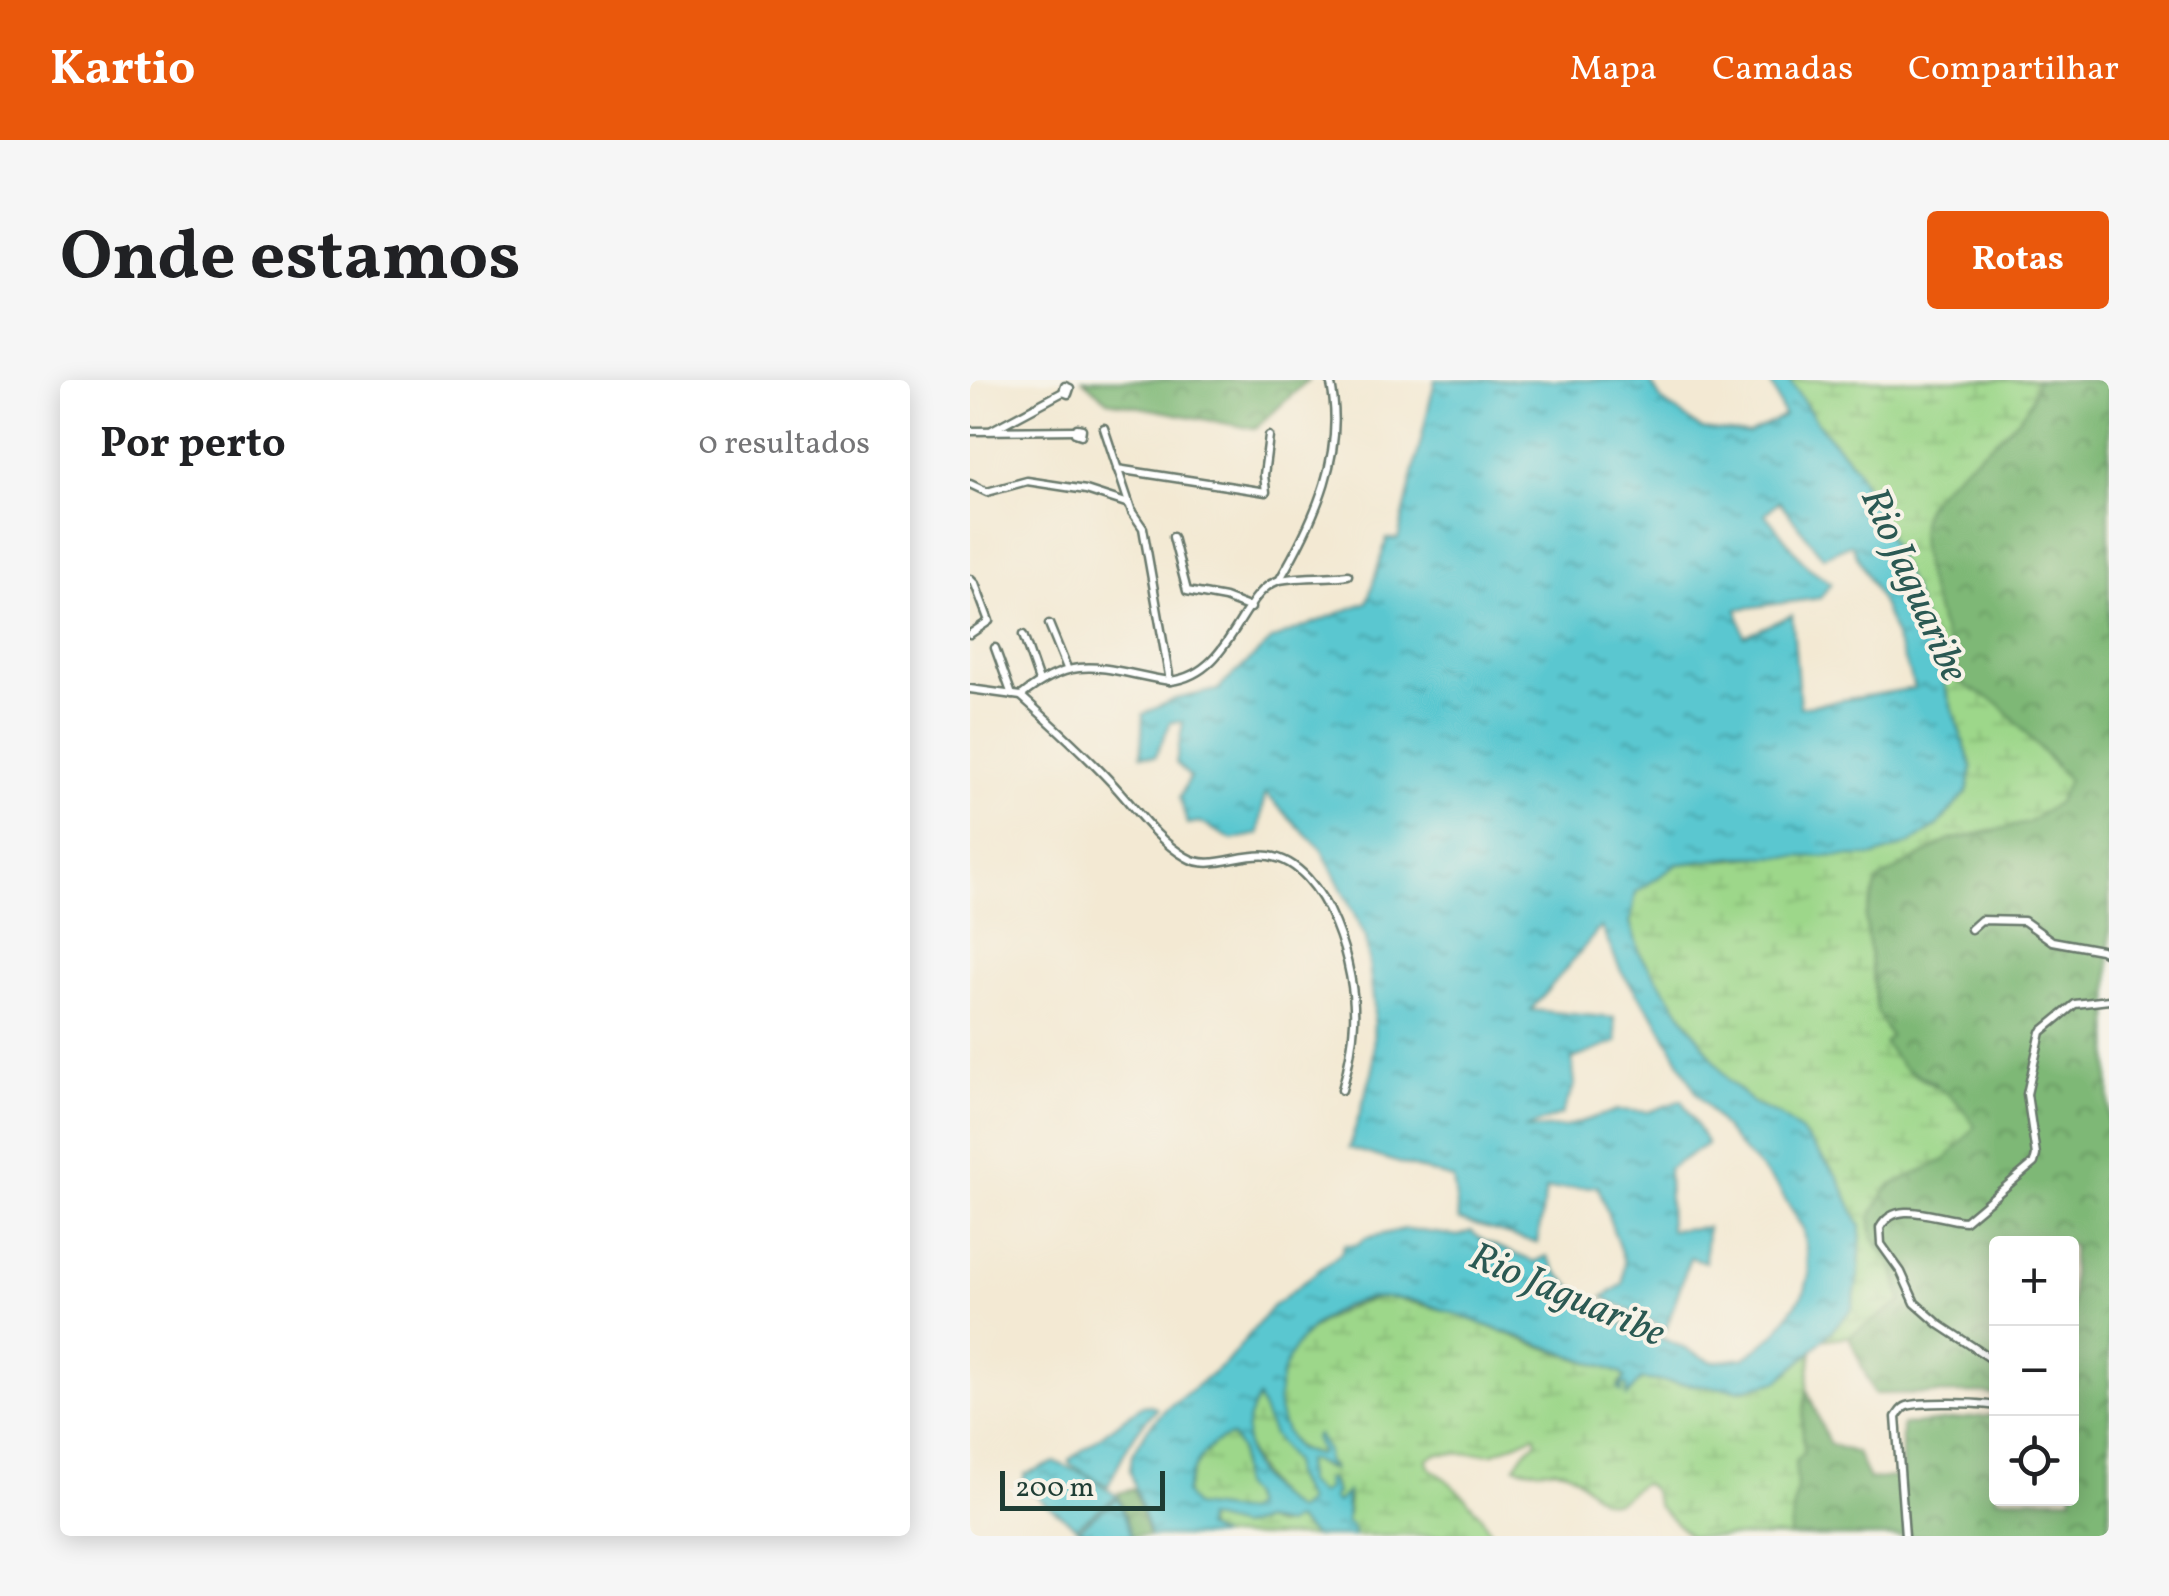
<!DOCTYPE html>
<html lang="pt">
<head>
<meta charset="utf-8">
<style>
	:root { --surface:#fff; --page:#f6f6f6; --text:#202124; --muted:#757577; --line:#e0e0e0; --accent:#ea580c }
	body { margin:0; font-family:Vollkorn,serif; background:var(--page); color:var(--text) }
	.controls { position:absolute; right:30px; bottom:30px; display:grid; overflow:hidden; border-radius:10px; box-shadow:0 5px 25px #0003 }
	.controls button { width:90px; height:90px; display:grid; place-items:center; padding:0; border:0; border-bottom:2px solid var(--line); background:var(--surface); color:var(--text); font:50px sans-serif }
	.scale { position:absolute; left:30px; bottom:25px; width:165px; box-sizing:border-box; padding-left:10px; border:5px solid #1f3d34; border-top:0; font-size:28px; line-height:35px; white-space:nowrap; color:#1f3d34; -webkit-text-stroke:8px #f7f3e8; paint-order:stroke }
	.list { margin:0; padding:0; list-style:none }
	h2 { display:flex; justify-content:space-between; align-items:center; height:130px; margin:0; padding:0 40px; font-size:42px }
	h2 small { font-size:32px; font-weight:400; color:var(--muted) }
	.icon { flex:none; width:55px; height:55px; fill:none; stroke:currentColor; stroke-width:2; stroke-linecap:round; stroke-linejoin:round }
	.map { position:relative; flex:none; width:1139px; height:1156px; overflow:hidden; border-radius:10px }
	header { display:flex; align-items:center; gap:60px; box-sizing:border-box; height:140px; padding:0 50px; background:var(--accent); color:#fff }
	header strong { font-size:48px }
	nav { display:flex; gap:55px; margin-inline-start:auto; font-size:35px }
	.intro { display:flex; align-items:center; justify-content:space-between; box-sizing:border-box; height:240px; padding:0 60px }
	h1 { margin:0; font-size:70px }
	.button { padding:25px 45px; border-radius:10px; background:var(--accent); color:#fff; font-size:35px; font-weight:700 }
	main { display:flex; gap:60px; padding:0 60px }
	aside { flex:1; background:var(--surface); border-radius:10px; box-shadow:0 5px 25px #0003 }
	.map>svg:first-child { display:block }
	.forest { fill:url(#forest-crowns); stroke:#4e7a55; stroke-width:2.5 }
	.wetland { fill:url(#wetland-marsh); stroke:#5e8a5f; stroke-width:2.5 }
	.water { fill:url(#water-ripples); stroke:#3c8282; stroke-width:2.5; fill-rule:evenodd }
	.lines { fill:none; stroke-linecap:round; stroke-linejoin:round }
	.minor-casing { stroke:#69796c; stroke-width:11 }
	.minor { stroke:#fff; stroke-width:6 }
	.labels { text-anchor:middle; stroke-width:8; stroke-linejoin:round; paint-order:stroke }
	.water-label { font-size:40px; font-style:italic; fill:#2b5953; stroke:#f7f3e8 }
</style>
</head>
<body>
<header>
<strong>Kartio</strong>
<nav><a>Mapa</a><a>Camadas</a><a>Compartilhar</a></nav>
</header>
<div class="intro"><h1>Onde estamos</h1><a class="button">Rotas</a></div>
<main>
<aside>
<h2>Por perto<small>0 resultados</small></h2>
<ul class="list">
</ul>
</aside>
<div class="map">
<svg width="1139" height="1156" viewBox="0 0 1139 1156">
	<defs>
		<pattern id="forest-crowns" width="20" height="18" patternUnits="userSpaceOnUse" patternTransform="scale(2.5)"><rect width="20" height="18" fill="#7eb876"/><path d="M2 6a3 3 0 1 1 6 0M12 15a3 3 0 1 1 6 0" fill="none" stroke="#679762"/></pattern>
		<pattern id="wetland-marsh" width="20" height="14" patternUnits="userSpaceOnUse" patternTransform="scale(2.5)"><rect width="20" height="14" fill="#9dd78a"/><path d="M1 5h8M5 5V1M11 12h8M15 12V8" fill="none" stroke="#87b978"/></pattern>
		<pattern id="water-ripples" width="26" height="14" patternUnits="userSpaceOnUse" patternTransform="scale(2.5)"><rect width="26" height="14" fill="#5ac7d0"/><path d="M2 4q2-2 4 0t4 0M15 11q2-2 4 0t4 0" fill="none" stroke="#4aa3aa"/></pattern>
	</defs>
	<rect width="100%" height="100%" fill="#f7f3e8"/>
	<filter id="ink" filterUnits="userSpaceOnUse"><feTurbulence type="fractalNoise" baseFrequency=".01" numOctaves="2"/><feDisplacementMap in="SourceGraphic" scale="20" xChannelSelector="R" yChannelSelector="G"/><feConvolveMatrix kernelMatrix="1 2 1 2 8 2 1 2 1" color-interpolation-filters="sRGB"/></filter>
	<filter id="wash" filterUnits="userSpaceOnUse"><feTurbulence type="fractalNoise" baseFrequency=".0048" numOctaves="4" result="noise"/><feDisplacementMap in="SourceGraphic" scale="40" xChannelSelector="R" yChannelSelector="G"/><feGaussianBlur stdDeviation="2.25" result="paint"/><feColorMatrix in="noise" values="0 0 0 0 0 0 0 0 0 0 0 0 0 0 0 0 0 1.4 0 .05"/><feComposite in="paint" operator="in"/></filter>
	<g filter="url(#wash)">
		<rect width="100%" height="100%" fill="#f3e9d3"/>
		<g class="forest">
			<path d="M113 0H338L285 49 138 21Z"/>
			<path d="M1066 0H1139V1156H819L827 1107 825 1082 834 1072 832 1044 836 1007 859 1064 887 1073 899 1100 932 1096V1045L1026 1035V1118H1102V864H1026V1016L1012 1013 904 1014 879 956 931 922C928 910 927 895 921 884 916 875 907 867 903 857 886 812 944 792 975 780L965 703 932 687 914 663 920 656 907 632 895 537 908 500 979 460 1026 451 1085 384 1029 324 992 304C979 266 938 170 954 132 973 87 1064 50 1066 0Z"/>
			<path d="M164 1109 179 1156H162L148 1113Z"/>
		</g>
		<g class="wetland">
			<path d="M819 0H1066C1065 50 973 87 954 132 938 170 979 265 992 304L1029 324 1098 400 1088 422 1058 443 979 460 908 500 895 537 907 632 920 657 914 663C920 671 927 683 936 689 968 711 984 709 1005 747L975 780 919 806 900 837 903 858 923 886 932 922 879 956 852 960 882 929 809 735 785 725 758 700 670 574 660 543 666 512 708 484 939 464 967 446 997 412 1002 387 943 212 886 88 849 45Z"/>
			<path d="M419 917 482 932 564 964 651 993 655 998 648 1005 652 1010 650 1005 658 1004 657 1013 670 999 771 1010 808 1001 842 971 832 1044 834 1072 825 1082 827 1107 819 1156H720L688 1126 682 1109 673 1103C663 1107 657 1118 647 1121 625 1128 614 1095 593 1090 576 1087 561 1093 545 1086L555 1071 567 1062 565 1055 524 1073 466 1074 457 1079 459 1087C482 1102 512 1131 522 1156H385L376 1144 379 1118 366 1123 361 1118 365 1107 360 1098 357 1109 349 1114 336 1102 335 1081 341 1080 357 1089 362 1086 356 1081 354 1065 347 1056 352 1072C334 1076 325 1068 316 1052 279 982 355 924 419 917Z"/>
			<path d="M289 1016 323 1084V1094L337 1123 326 1131C309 1119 298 1108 288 1090 270 1058 270 1049 289 1016Z"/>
			<path d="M262 1056 270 1069V1087L283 1127 275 1132 223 1126 215 1114C221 1090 236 1060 262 1056Z"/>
			<path d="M236 1137 270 1147 293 1141 306 1146 325 1140 344 1156H250L235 1148Z"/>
		</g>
		<g class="water">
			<path d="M465 0H679L691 20 731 49 778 54 814 36 800 0H819L849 45 886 88 943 212 1002 388 997 412 967 446 939 464 905 476 767 477 708 484 666 512 660 543 670 574 758 700 785 725 809 735 830 751 868 797 891 847 889 892 882 929 842 971 808 1001 770 1010 671 999 657 1016V1005H651L652 1012 648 1009 655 998 651 993 451 922C433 919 416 916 397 919 330 933 279 1010 328 1070L347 1075 351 1073 344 1058 347 1055 357 1071 356 1081 363 1090 341 1080 335 1081 336 1102 349 1114 357 1109 355 1101 359 1098 366 1113 362 1118 366 1123 377 1112 376 1143 382 1146 385 1156H344L325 1140 315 1145 293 1141 270 1147 236 1138 235 1148 250 1156H180L160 1090 162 1076 178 1048 195 1030 256 983 302 927 371 873 374 865H386L396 858 435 849 489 856 501 851 512 860 564 882 577 876 588 893 637 939 696 960 743 982 775 978 806 953 835 911 839 894 833 849 808 807 769 767 726 712 687 640 652 593 631 547 561 630 644 638 647 662 602 679 605 704 592 734 554 749 595 747 648 730 679 732 712 720 737 764 698 789 700 850 737 847 735 882 720 877 696 949 633 917 653 904 654 881 628 806 576 810 567 863 489 840 483 799 379 768 403 690 404 626 396 558 352 470 295 413 289 454 263 460 229 442 217 444 210 417 220 397 206 383 213 342H201L185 377 171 375 173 334 205 319 247 310 303 259 397 222 417 159H428ZM809 121 853 177 881 164 913 226 945 308 830 327 822 235 774 256 767 229 850 218 861 203 838 187 795 134ZM288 1018 303 1055 323 1083V1094L337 1122 326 1131C284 1102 260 1066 288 1018ZM262 1056 270 1070 271 1106 280 1116 283 1127 275 1132 224 1126 215 1113C221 1090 236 1060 262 1056Z"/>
			<path d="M181 1025 187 1029C164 1049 151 1078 138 1106L100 1084 99 1080 171 1026Z"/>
			<path d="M85 1082 117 1095 147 1116 106 1146 72 1121 53 1101 55 1094Z"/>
			<path d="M148 1118 162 1156H119L108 1148Z"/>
		</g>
	</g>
	<g filter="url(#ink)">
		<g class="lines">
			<defs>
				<g id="minor">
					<path d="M95 6 100 8 98 14 93 12Z"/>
					<path d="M107 48 112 49 111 55 105 53Z"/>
					<path d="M134 48 162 132 173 148 200 301"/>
					<path d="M22 50 93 12"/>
					<path d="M0 51 105 50"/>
					<path d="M147 89 296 112 294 95 299 56"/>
					<path d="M0 104 17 112 57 101 116 110 159 124"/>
					<path d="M203 157 217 211 255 218 281 228"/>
					<path d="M0 199 5 204 19 241 0 254"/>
					<path d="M310 199C345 139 377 70 360 0"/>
					<path d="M79 244 97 288"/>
					<path d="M53 255 69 301"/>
					<path d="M25 268 42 315"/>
					<path d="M0 309 51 316C108 270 135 291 200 301 262 294 269 215 307 201 319 196 360 198 378 195"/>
					<path d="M51 316C81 343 112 371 140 401 164 426 185 459 216 477 240 492 271 472 299 476 358 484 387 592 384 642 383 665 378 688 372 710"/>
					<path d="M1001 549 1011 540 1054 541 1082 561 1131 570 1139 574"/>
					<path d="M1026 982 970 945 945 923 931 892 911 864 910 848C926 817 968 840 995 841L1064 783 1066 775 1057 714 1071 652 1105 624 1139 620"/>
					<path d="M935 1156 926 1037C930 1032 931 1028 937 1026 953 1021 1009 1023 1026 1026"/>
				</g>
			</defs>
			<use href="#minor" class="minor-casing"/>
			<use href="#minor" class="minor"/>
		</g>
	</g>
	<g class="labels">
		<g class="water-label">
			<text transform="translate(946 204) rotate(66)" y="14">Rio Jaguaribe</text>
			<text transform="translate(598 913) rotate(23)" y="14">Rio Jaguaribe</text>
		</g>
	</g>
</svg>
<div class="controls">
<button>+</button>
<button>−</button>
<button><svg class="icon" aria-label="locate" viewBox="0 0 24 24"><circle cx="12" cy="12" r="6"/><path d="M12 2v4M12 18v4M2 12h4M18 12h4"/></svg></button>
</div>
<div class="scale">200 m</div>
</div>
</main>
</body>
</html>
